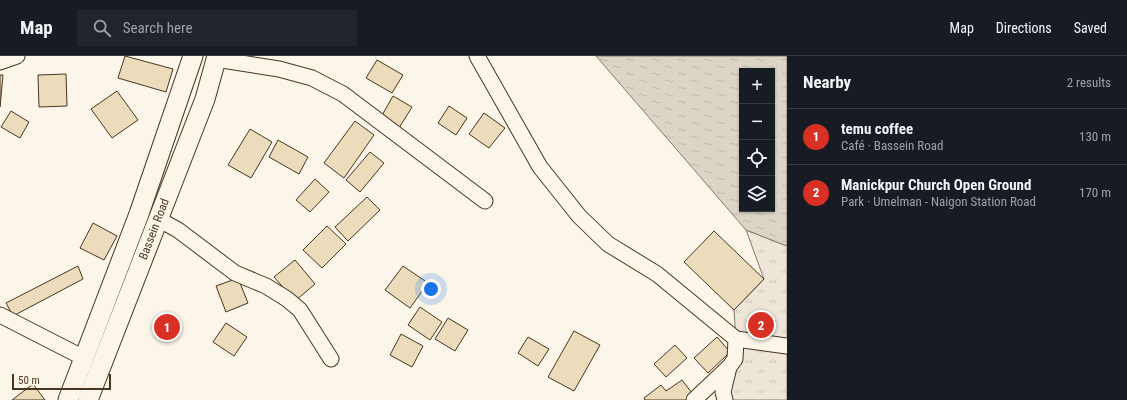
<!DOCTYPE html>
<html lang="en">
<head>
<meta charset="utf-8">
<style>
	:root { --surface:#171b24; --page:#20242c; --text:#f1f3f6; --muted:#9ea1a6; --line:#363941; --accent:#d93025 }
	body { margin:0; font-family:"Roboto Condensed",sans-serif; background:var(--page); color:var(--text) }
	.controls { position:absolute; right:12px; top:12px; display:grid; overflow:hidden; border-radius:0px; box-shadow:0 1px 3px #0004 }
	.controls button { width:36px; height:36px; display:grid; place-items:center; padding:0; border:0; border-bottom:1px solid var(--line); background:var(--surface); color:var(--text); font:20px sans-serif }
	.scale { position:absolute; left:12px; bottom:10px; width:99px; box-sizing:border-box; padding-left:4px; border:2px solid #4a3520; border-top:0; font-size:11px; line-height:14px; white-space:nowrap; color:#4a3520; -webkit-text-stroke:3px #fbf6e9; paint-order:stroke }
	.you { position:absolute; left:431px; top:233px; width:14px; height:14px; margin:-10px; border:3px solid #fff; border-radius:50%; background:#1a73e8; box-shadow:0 0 0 6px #1a73e833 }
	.badge { display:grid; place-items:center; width:26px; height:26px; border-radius:50%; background:var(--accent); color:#fff; font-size:13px; font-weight:700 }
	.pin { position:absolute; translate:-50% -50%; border:2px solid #fff; box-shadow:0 1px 4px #0006 }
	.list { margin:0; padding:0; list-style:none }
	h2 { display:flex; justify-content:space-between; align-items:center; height:52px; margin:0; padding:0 16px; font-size:17px }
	h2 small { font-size:13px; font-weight:400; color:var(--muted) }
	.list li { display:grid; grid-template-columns:26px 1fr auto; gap:12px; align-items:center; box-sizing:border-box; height:56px; padding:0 16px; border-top:1px solid var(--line) }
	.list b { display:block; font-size:15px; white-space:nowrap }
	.list p { margin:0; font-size:13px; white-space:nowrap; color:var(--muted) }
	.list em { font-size:13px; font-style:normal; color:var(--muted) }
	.icon { flex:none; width:22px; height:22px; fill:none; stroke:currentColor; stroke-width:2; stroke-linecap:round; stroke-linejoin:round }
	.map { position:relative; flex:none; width:787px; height:344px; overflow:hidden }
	header { display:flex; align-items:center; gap:24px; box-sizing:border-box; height:56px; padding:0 20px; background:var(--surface); border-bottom:1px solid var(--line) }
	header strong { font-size:19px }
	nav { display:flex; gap:22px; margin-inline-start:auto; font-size:14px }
	.search { width:280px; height:36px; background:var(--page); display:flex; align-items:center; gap:10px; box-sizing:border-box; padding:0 14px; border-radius:0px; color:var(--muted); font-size:15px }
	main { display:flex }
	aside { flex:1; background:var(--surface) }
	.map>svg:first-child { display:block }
	.grass { fill:url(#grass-tufts); stroke:#887966 }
	.water { fill:url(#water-ripples); stroke:#887966; fill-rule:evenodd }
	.building { fill:#ecdcbc; stroke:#4a3520 }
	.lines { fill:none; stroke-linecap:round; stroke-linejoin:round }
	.minor-casing { stroke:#4a3520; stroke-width:17 }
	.major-casing { stroke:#4a3520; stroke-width:21 }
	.minor { stroke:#fbf6e9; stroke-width:15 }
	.major { stroke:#fbf6e9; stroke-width:19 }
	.labels { text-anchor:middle; stroke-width:3; stroke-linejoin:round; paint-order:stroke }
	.street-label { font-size:12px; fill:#4a3520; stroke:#fbf6e9 }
</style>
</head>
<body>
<header>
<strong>Map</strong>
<div class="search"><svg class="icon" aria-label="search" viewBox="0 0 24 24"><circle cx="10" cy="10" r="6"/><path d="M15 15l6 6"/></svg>Search here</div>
<nav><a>Map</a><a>Directions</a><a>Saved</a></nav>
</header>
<main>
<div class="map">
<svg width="787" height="344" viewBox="0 0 787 344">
	<defs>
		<pattern id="grass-tufts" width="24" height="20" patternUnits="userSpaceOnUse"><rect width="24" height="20" fill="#ede6d9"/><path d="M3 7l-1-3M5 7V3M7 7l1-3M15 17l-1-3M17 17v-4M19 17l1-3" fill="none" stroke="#cdc6ba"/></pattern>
		<pattern id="water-ripples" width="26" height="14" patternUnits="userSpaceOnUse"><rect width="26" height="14" fill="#dcd4c6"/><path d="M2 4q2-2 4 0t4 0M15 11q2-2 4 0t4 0" fill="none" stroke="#beb7aa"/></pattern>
	</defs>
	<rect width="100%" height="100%" fill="#fbf6e9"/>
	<path class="grass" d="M746 174 787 190V344H728L736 283 734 254 764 223Z"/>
	<path class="water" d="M596 0H787V190L746 174ZM742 15H772V153H742Z"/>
	<g class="building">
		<path d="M125 0 173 13 166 36 118 22Z"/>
		<path d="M377 4 403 19 392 37 366 22Z"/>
		<path d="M66 18 67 50 39 51 38 19Z"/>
		<path d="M0 19H3L0 51Z"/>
		<path d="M117 35 138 64 112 82 91 53Z"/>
		<path d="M393 40 412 51 399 72 381 61Z"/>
		<path d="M449 50 467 62 456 79 438 67Z"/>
		<path d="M11 55 29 66 20 82 1 71Z"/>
		<path d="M484 57 505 72 489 92 469 78Z"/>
		<path d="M355 65 374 79 344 122 324 107Z"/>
		<path d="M250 73 272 86 251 122 228 109Z"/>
		<path d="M278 84 308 101 299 118 269 101Z"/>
		<path d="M370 96 384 107 360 136 346 124Z"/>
		<path d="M315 123 329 136 310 156 296 144Z"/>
		<path d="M367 141 380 154 348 185 335 171Z"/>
		<path d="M93 167 117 180 104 204 80 192Z"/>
		<path d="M327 170 346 188 322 212 303 194Z"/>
		<path d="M714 175 764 223 734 254 684 206Z"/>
		<path d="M295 204 315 228 295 245 274 221Z"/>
		<path d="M78 210 83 223 13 260 6 247Z"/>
		<path d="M403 210 428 227 410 252 385 234Z"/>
		<path d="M238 222 248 247 226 256 216 230Z"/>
		<path d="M420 251 442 266 430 284 408 269Z"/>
		<path d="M448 262 468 274 455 295 435 283Z"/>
		<path d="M226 267 247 281 234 300 213 286Z"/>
		<path d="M574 275 600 289 574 335 548 321Z"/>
		<path d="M401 278 423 290 412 311 390 299Z"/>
		<path d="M528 281 549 293 538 310 518 297Z"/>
		<path d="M717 281 730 296 708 317 694 302Z"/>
		<path d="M675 289 687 302 666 321 654 308Z"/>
		<path d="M682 324 695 341 691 344H645L644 342 661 329 666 335Z"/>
		<path d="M33 328 45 344H12Z"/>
	</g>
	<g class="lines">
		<defs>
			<g id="minor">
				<path d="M477 0 540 111 579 160 608 188 657 218 736 283 735 303 729 311 723 336 725 344"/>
				<path d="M216 3 279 13 312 22 343 38 485 145"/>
				<path d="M0 6 17 0"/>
				<path d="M158 163 178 174 235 217 266 230 287 243 300 254 331 303"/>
				<path d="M0 259 84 302"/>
				<path d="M736 283 787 290"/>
				<path d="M694 344 729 311"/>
			</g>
			<g id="major">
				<path d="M68 344 139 158 193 0"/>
				<path d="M88 344 205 43 217 0"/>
			</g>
		</defs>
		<use href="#minor" class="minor-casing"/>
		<use href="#major" class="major-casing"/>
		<use href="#minor" class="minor"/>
		<use href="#major" class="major"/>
	</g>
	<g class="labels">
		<g class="street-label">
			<text transform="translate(154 173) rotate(-69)" y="4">Bassein Road</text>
		</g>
	</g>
</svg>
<div class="controls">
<button>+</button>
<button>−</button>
<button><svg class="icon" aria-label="locate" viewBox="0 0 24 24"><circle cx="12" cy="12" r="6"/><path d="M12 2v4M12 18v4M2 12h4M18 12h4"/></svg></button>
<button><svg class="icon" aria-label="layers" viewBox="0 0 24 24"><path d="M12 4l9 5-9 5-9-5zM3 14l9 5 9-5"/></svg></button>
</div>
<div class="scale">50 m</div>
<div class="you"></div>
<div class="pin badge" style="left:167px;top:271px">1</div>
<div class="pin badge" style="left:761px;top:269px">2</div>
</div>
<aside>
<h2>Nearby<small>2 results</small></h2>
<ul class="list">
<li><span class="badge">1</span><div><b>temu coffee</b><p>Café · Bassein Road</p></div><em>130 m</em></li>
<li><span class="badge">2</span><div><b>Manickpur Church Open Ground</b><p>Park · Umelman - Naigon Station Road</p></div><em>170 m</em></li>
</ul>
</aside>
</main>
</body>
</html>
